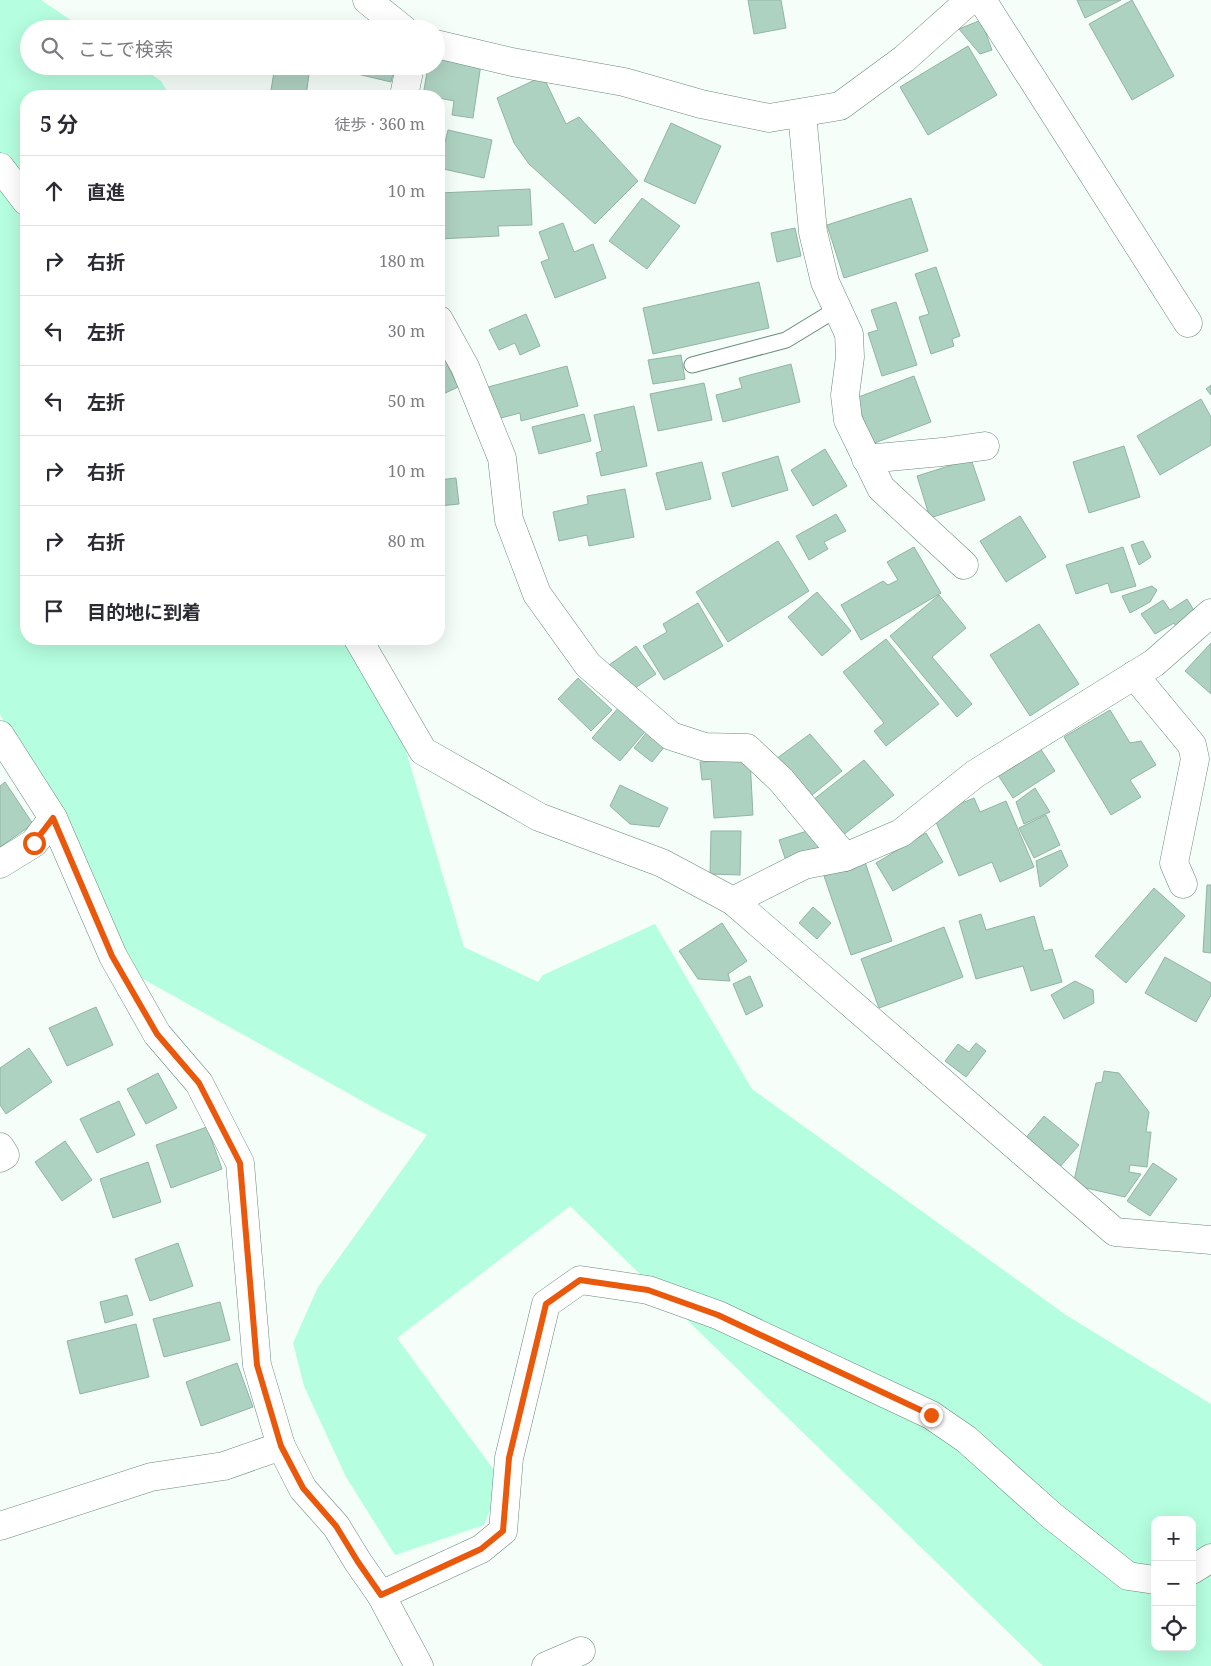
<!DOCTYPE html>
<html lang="ja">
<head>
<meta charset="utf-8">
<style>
	:root { --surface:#fff; --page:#f2f2f3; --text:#2b2b33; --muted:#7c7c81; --line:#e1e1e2 }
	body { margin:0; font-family:"Noto Serif","Noto Sans JP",serif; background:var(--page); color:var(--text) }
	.controls { position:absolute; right:15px; bottom:15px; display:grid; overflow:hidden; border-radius:10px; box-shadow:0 5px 20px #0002 }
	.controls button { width:45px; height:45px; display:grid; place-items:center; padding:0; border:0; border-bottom:1px solid var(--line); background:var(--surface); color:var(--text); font:25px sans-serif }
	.stop { position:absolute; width:15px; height:15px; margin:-11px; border:4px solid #ea580c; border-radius:50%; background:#fff }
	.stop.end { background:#ea580c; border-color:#fff; box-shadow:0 1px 5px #0008 }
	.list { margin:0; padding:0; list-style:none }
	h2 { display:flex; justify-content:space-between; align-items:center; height:65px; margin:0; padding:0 20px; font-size:21px }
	h2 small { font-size:16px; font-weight:400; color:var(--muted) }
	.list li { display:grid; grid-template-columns:32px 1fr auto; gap:15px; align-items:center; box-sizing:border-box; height:70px; padding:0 20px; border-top:1px solid var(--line) }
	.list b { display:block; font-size:19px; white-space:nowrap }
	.list em { font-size:16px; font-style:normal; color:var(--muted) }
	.icon { flex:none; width:28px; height:28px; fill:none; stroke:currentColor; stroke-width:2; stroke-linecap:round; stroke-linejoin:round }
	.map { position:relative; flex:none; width:1211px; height:1666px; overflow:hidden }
	.search { position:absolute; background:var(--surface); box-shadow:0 5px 20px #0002; left:20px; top:20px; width:425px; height:55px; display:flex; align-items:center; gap:12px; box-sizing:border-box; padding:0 18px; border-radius:28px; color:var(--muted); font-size:19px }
	.panel { position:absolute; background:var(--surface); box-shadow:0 5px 20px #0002; left:20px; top:90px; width:425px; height:555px; border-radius:20px }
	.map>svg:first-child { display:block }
	.green { fill:#b5fee0; fill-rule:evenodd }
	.building { fill:#aed2c2; stroke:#91b4a5 }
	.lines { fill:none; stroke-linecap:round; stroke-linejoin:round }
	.lane-casing { stroke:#688a7b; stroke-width:17 }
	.street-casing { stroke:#688a7b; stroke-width:29 }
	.lane { stroke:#fff; stroke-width:15 }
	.street { stroke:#fff; stroke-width:28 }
	.route { stroke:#ea580c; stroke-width:6 }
</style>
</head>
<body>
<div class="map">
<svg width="1211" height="1666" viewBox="0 0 1211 1666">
	<rect width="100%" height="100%" fill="#f6fefa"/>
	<path class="green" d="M0 0H41L84 29H29V66H139L161 81 170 96H26V639H373L464 947 538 982 543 975 655 924 752 1089 1066 1315 1211 1404V1666H1043L570 1206 397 1338 502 1481 484 1525 395 1555 346 1477 304 1386 293 1343 318 1287 427 1135 382 1112 118 965 0 714ZM1155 1520H1192V1647H1155Z"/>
	<g class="building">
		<path d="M748 0H781L786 28 754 34Z"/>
		<path d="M1077 0H1121L1085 18Z"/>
		<path d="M1132 0 1174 76 1132 100 1089 24Z"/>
		<path d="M981 20 992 50 980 54 959 29Z"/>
		<path d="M968 46 997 95 928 135 900 87Z"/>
		<path d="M436 57 481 64 473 118 452 115 454 101 439 98V96H423L428 66H436Z"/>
		<path d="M275 66 310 67 306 96H270Z"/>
		<path d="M350 66H395L391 82 349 72Z"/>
		<path d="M543 76 566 124 579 117 638 181 595 224 529 164 514 143 497 98Z"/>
		<path d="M328 92 350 96H327Z"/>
		<path d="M671 123 721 146 695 204 644 181Z"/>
		<path d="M448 130 492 140 484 178 439 168V141L445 142Z"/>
		<path d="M530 189 532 225 498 226 499 236 439 239V193Z"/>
		<path d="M642 198 680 226 647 269 609 241Z"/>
		<path d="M911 198 928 251 844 278 827 225Z"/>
		<path d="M563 223 574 252 593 244 606 278 555 298 541 262 549 259 539 232Z"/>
		<path d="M795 228 801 256 777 262 771 233Z"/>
		<path d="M936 267 960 336 952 339 954 346 931 354 919 317 929 314 915 274Z"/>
		<path d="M759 282 769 328 653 354 643 308Z"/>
		<path d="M896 302 917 365 882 376 868 333 878 330 871 310Z"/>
		<path d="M526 314 540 346 520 355 515 343 499 350 489 330Z"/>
		<path d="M439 347 458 387 439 396Z"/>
		<path d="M681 355 685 379 653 384 648 360Z"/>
		<path d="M791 364 800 402 723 422 716 395 742 388 739 378Z"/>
		<path d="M567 366 578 406 521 421 520 413 497 419 488 387Z"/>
		<path d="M914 376 931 422 872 444 856 398Z"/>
		<path d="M704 383 712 420 658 431 650 394Z"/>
		<path d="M1211 385V395L1206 389Z"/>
		<path d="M1201 399 1211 417V445L1160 475 1137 436Z"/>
		<path d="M634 406 647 466 601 476 596 453 602 451 594 415Z"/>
		<path d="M584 414 591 441 539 454 532 427Z"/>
		<path d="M1124 446 1140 497 1089 513 1073 462Z"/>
		<path d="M825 449 847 486 813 506 791 470Z"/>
		<path d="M778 456 788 490 732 507 722 473Z"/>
		<path d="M971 459 985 500 930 518 917 476Z"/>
		<path d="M702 462 711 499 666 510 656 473Z"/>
		<path d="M456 478 459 504 439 506V480Z"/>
		<path d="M625 489 634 537 589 546 587 535 559 541 553 512 588 504 587 496Z"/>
		<path d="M836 514 846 531 824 542 828 549 809 560 796 536Z"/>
		<path d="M1020 516 1046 557 1006 582 980 541Z"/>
		<path d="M778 541 809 591 728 642 696 592Z"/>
		<path d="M1143 541 1151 557 1139 565 1131 545Z"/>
		<path d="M914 547 941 593 861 640 841 605 883 581 888 585 898 580 887 562Z"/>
		<path d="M1123 547 1136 586 1111 593 1108 583 1076 594 1066 565Z"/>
		<path d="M1152 586 1157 590 1150 602 1130 613 1122 596Z"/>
		<path d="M817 592 851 631 822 656 788 617Z"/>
		<path d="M939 595 966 628 932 657 972 704 957 717 890 636Z"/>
		<path d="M1187 599 1198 617 1178 630 1174 623 1155 634 1141 614 1163 600 1170 610Z"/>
		<path d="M698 603 723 646 664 680 643 646 667 632 663 624Z"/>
		<path d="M1039 624 1079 684 1030 716 990 655Z"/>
		<path d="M886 639 939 704 886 746 874 731 884 723 843 672Z"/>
		<path d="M1211 643V694L1185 671Z"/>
		<path d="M636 646 656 674 629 692 609 665Z"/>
		<path d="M578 678 612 710 591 731 558 699Z"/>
		<path d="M621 705 648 728 620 761 592 738Z"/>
		<path d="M1110 710 1130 743 1141 741 1156 765 1130 780 1141 797 1111 815 1064 737Z"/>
		<path d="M647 732 665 746 652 762 634 748Z"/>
		<path d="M810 734 842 771 807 799 776 759Z"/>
		<path d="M1040 748 1055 771 1013 798 998 775Z"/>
		<path d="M750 759 753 815 714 818 711 779 702 780 700 762Z"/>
		<path d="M864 760 894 795 842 836 813 800Z"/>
		<path d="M5 782 33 824 0 847V786Z"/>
		<path d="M620 785 668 808 659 827 630 824 610 806Z"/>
		<path d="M1035 788 1050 812 1024 824 1016 802Z"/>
		<path d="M974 798 980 812 1006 801 1034 867 1000 882 992 862 959 876 933 815Z"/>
		<path d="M1046 815 1060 845 1034 858 1019 828Z"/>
		<path d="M711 831H741L740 875 710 874Z"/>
		<path d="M807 831 820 849 786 861 779 840Z"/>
		<path d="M926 833 943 862 893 891 876 863Z"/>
		<path d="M1061 850 1068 866 1040 887 1036 861Z"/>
		<path d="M865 862 892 941 851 955 824 876Z"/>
		<path d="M1207 885H1211V953L1203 952Z"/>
		<path d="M1154 888 1185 916 1126 983 1095 956Z"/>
		<path d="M813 907 831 923 817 939 799 923Z"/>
		<path d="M981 914 986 930 1034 916 1044 951 1052 949 1062 982 1031 991 1023 966 976 979 959 921Z"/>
		<path d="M722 923 747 961 728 974 730 981 698 979 679 951Z"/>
		<path d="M944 927 963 977 879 1008 861 959Z"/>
		<path d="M1165 957 1211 983V995L1196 1022 1145 993Z"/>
		<path d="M750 976 763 1006 746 1015 733 984Z"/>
		<path d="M1075 981 1093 990 1094 1003 1064 1019 1051 995Z"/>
		<path d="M96 1007 113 1045 67 1066 49 1028Z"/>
		<path d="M976 1043 986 1051 966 1077 945 1061 958 1044 969 1052Z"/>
		<path d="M29 1048 52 1082 6 1114 0 1105V1068Z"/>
		<path d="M1104 1071 1119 1073 1149 1112 1146 1132H1151L1147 1167 1130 1165 1129 1172 1141 1174 1125 1197 1073 1185 1096 1083 1102 1082Z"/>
		<path d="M158 1073 177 1108 146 1124 127 1089Z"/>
		<path d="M119 1101 135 1135 97 1153 80 1119Z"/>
		<path d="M1044 1116 1079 1145 1058 1169 1024 1140Z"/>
		<path d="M207 1127 222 1169 171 1188 156 1145Z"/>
		<path d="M65 1141 92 1180 62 1201 35 1162Z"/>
		<path d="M148 1162 161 1202 113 1218 100 1179Z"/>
		<path d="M1153 1163 1177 1179 1150 1216 1127 1201Z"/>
		<path d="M178 1243 193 1286 150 1301 135 1259Z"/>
		<path d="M127 1295 133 1315 105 1323 100 1302Z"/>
		<path d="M220 1302 230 1340 164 1357 153 1319Z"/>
		<path d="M136 1324 149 1377 80 1394 67 1341Z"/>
		<path d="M237 1363 253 1407 201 1426 186 1382Z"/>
	</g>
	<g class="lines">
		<defs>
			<path id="lane" d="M692 365 786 340 837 309"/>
			<g id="street">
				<path d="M367 0 403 29"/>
				<path d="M982 0 1188 323"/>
				<path d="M436 44 512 62 624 82 701 104 769 118 840 106 904 59 970 0"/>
				<path d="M404 96 410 66"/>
				<path d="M802 113 813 232 825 282 849 334 850 357 845 395 848 420 881 488 964 565"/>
				<path d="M0 167 26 201"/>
				<path d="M439 320 465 367 502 458 509 520 537 594 588 665 671 736 705 747 747 748 781 780 845 857"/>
				<path d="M866 459 942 452 985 446"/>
				<path d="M358 639 423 751 539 817 662 863 733 901 1115 1232 1211 1240"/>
				<path d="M1134 675 1192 745 1195 759 1174 863 1183 884"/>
				<path d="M0 735 53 818"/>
				<path d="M0 864 34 843 53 818 113 956 157 1034 199 1083 240 1163 257 1365 281 1446 303 1489 336 1526 358 1562 381 1595 419 1666"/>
				<path d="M733 901 804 865 845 857 901 833 975 774 1154 663 1211 613"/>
				<path d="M0 1147 5 1155 0 1158"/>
				<path d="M0 1526 151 1477 224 1466 281 1446"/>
				<path d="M1192 1570 1211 1558"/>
				<path d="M381 1595 481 1549 503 1531 509 1458 546 1304 580 1280 648 1290 718 1315 931 1415 966 1439 1051 1515 1128 1576 1155 1580"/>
				<path d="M546 1666 581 1651"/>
			</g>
		</defs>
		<use href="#lane" class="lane-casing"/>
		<use href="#street" class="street-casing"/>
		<use href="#lane" class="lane"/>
		<use href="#street" class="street"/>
	</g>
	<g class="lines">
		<path class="route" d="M34 843 53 818 112 956 157 1034 199 1083 240 1163 257 1365 281 1446 303 1488 336 1526 358 1562 381 1595 481 1549 503 1531 509 1458 546 1304 580 1280 648 1290 718 1315 931 1415"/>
	</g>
</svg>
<div class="controls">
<button>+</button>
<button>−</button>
<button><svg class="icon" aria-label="locate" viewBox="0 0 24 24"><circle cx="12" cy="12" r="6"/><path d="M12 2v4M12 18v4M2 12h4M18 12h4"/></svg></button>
</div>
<div class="stop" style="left:34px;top:843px"></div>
<div class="stop end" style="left:931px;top:1415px"></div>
<div class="search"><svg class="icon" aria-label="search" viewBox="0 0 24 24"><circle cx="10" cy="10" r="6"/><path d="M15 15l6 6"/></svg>ここで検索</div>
<section class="panel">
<h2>5 分<small>徒歩 · 360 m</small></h2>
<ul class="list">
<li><svg class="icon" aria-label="ahead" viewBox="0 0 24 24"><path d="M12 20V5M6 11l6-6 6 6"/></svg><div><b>直進</b></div><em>10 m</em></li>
<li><svg class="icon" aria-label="right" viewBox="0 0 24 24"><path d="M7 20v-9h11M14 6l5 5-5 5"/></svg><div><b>右折</b></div><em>180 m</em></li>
<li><svg class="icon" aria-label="left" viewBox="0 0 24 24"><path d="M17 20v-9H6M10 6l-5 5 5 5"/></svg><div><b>左折</b></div><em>30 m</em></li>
<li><svg class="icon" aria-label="left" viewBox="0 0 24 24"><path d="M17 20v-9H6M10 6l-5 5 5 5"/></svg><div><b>左折</b></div><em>50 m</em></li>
<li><svg class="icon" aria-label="right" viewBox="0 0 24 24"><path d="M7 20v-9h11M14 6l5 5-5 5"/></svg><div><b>右折</b></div><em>10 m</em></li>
<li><svg class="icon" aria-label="right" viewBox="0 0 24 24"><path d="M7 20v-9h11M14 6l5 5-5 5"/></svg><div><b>右折</b></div><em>80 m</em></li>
<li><svg class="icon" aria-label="arrive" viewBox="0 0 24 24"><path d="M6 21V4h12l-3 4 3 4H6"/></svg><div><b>目的地に到着</b></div></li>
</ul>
</section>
</div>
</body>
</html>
